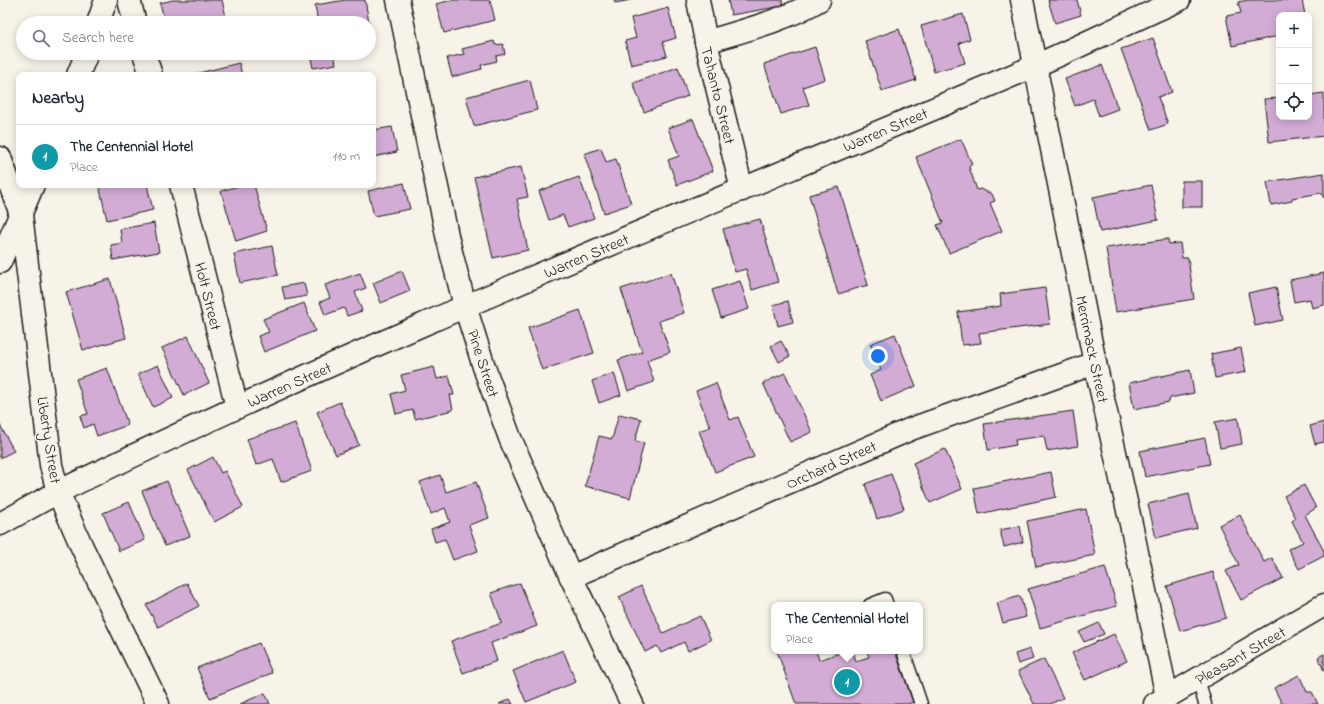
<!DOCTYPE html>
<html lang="en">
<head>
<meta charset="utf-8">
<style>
	:root { --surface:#fff; --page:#f6f6f7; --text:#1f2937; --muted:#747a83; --line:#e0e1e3; --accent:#c8321e }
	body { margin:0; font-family:"Indie Flower",sans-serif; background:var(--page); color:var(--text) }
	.controls { position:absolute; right:12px; top:12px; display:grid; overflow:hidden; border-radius:8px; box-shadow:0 2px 10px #0003 }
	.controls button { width:36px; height:36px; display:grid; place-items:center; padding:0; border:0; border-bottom:1px solid var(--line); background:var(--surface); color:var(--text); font:20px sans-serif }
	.you { position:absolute; left:878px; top:356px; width:14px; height:14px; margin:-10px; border:3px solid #fff; border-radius:50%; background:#1a73e8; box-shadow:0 0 0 6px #1a73e833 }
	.badge { display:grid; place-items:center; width:26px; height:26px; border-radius:50%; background:var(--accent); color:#fff; font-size:13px; font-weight:700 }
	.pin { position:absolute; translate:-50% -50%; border:2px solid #fff; box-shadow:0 1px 4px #0006 }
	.popup { position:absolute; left:771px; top:602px; width:152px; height:52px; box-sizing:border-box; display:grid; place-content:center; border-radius:8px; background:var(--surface); filter:drop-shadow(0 1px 3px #0005); font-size:13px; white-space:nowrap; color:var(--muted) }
	.popup b { font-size:15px; color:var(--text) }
	.popup::after { content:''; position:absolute; left:50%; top:100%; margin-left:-8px; border:8px solid transparent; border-top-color:var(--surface) }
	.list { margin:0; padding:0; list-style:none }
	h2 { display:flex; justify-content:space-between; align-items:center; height:52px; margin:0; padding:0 16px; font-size:17px }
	h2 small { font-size:13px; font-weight:400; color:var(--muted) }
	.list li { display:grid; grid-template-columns:26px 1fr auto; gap:12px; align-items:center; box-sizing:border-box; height:64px; padding:0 16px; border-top:1px solid var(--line) }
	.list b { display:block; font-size:15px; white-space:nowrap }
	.list p { margin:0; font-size:13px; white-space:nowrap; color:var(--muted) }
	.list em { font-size:13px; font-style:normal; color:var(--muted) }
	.icon { flex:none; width:22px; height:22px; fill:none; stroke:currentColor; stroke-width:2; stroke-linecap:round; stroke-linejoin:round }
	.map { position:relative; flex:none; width:1324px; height:704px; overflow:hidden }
	.search { position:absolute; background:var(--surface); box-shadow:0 2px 10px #0003; left:16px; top:16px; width:360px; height:44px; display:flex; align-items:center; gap:10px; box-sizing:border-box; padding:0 14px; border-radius:22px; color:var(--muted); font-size:15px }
	.panel { position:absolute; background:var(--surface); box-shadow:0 2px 10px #0003; left:16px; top:72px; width:360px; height:116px; border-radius:8px }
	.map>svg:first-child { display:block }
	.building { fill:#d2acd5; stroke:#1c1c1c }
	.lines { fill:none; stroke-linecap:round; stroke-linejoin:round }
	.service-casing { stroke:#1c1c1c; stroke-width:15 }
	.minor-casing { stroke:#1c1c1c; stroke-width:25 }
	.tertiary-casing { stroke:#1c1c1c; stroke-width:25 }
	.primary-casing { stroke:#1c1c1c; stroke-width:25 }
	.service { stroke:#f7f3e8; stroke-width:12 }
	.minor { stroke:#f7f3e8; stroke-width:22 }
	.tertiary { stroke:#f7f3e8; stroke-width:22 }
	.primary { stroke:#f7f3e8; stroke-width:22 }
	.labels { text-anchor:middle; stroke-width:3; stroke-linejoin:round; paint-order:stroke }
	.street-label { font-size:16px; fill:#1c1c1c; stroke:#f7f3e8 }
</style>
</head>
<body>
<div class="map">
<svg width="1324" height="704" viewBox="0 0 1324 704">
	<rect width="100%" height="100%" fill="#f7f3e8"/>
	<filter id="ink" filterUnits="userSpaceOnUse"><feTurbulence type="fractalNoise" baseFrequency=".025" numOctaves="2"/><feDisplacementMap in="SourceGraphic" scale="8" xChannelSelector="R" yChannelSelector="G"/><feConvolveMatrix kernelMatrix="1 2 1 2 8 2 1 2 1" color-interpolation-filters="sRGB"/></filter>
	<g filter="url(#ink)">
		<g class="building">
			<path d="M173 0H222L226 17 202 23H165L160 3Z"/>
			<path d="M346 0H365L370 28H369V23H318L315 5Z"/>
			<path d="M452 0H490L495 20 444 33 436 4Z"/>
			<path d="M614 0H631L615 3Z"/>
			<path d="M728 0H782L783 6 731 15Z"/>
			<path d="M1048 0H1077L1081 15 1055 23Z"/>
			<path d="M1248 0H1302L1305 15H1279V36L1232 46 1226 16 1241 13 1238 2Z"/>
			<path d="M668 8 676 38 663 42 667 56 631 65 625 41 636 38 631 18Z"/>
			<path d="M963 14 970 39 959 43 965 63 934 72 921 26Z"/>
			<path d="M47 21 74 22V23H47Z"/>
			<path d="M899 29 916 80 882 91 865 41Z"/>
			<path d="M1153 38 1172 92 1158 97 1168 124 1151 130 1121 49Z"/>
			<path d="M494 41 495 45 503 44 505 54 496 56 497 61 481 65 482 69 452 77 447 58 464 54 462 49Z"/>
			<path d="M815 47 825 79 803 87 809 105 781 114 764 64Z"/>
			<path d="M310 53H334L336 64 313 68Z"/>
			<path d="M239 63 242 75H191Z"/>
			<path d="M1102 65 1118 109 1099 116 1093 99 1075 106 1065 79Z"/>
			<path d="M678 67 688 96 644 112 633 83Z"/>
			<path d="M530 80 537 110 474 126 466 97Z"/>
			<path d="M1324 93V136L1269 142 1264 99 1279 98V117H1309V95Z"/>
			<path d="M693 119 713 171 677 185 668 160 679 156 668 128Z"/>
			<path d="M392 127 397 152 373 157V130Z"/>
			<path d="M961 139 972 164 969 167 977 190 980 189 992 194 995 201 990 203 1002 231 949 253 937 225 943 223 916 157Z"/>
			<path d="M601 148 606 162 616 159 631 204 604 213 584 154Z"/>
			<path d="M521 167 528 197 517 199 528 250 493 258 474 177Z"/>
			<path d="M1324 173V198L1321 193 1292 198V201L1271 205 1267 182Z"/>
			<path d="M579 177 594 218 568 227 563 215 549 220 539 191Z"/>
			<rect x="1182" y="181" width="20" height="26"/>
			<path d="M404 183 410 209 374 216 368 191Z"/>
			<path d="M99 185H147L153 210 107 220Z"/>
			<path d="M242 185H254L267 231 236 241 221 191Z"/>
			<path d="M1151 185 1158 220 1100 232 1093 197Z"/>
			<path d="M839 187 868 285 838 294 809 195Z"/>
			<path d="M760 219 778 282 752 290 746 269 735 272 723 229Z"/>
			<path d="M154 223 159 252 113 260 111 245 122 243 120 229Z"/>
			<path d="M1168 239 1169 244 1180 243 1182 258H1188L1194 299 1116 312 1106 248Z"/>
			<path d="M272 246 278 275 240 283 234 254Z"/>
			<path d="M402 271 410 291 381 303 373 283Z"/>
			<path d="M360 273 366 288 355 292 362 311 347 316 344 308 325 315 320 302 330 298 325 285Z"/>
			<path d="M671 273 684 313 659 321 670 352 647 360 654 382 628 391 618 360 642 352 621 289Z"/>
			<path d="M1324 273V305L1312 308 1310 299 1294 302 1290 280Z"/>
			<path d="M110 279 126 338 83 350 66 292Z"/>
			<path d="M740 281 749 309 721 318 712 290Z"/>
			<path d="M304 283 307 296 285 300 282 287Z"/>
			<path d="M1276 287 1283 320 1255 326 1248 293Z"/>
			<path d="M1045 288 1050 324 979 333 981 343 962 345 958 312 1001 306 1000 294Z"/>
			<path d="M788 301 793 322 778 326 773 305Z"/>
			<path d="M304 303 315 331 264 352 258 336 269 332 263 319Z"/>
			<path d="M580 310 594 353 542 370 528 328Z"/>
			<path d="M895 334 916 386 881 401 870 375 881 370 870 344Z"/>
			<path d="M188 336 209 383 184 395 162 348Z"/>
			<path d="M781 341 790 356 779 362 771 346Z"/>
			<path d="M1241 348 1246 372 1215 378 1211 354Z"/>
			<path d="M158 365 173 398 153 407 138 374Z"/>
			<path d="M434 367 437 379 449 376 454 395H450L453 410 415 419 413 410 396 414 391 394 405 390 401 375Z"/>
			<path d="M107 368 128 425 97 436 93 424 84 428 80 416 88 414 76 379Z"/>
			<path d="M1190 370 1194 393 1170 398 1169 402 1134 409 1129 383Z"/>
			<path d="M614 373 621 395 599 403 592 381Z"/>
			<path d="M785 373 812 432 790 442 763 383Z"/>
			<path d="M716 383 730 420 738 417 754 457 715 472 699 431 710 427 696 391Z"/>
			<path d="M340 402 359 445 336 455 317 412Z"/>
			<path d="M1073 411 1078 446 1047 451 1044 436 1015 440 1016 445 988 450 984 424Z"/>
			<path d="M619 414 641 419 635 441 644 443 630 498 585 486 599 436 612 439Z"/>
			<path d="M1238 418 1242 444 1220 448 1215 422Z"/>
			<path d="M1324 422V442L1315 444 1310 426Z"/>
			<path d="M295 423 312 471 281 482 273 459 256 465 247 439Z"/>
			<path d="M0 425 14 451 0 458Z"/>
			<path d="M1205 438 1210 464 1145 477 1140 451Z"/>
			<path d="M945 449 962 489 930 503 913 463Z"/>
			<path d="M213 457 221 473 225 471 243 507 214 522 188 470Z"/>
			<path d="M1051 472 1056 497 979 514 974 488Z"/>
			<path d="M891 474 904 509 877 519 865 484Z"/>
			<path d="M440 475 446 492 476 482 489 518 469 525 478 551 453 560 445 539 435 542 431 529 450 522 445 508 431 514 420 482Z"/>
			<path d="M167 481 190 536 165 546 142 491Z"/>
			<path d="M1304 485 1316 508 1305 515 1324 551V556L1299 569 1288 549 1303 542 1292 521 1296 518 1284 496Z"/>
			<path d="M1189 494 1197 528 1156 538 1148 504Z"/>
			<path d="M129 502 145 540 119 551 103 513Z"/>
			<path d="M1086 509 1095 555 1036 567 1027 521Z"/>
			<path d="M1240 515 1264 562 1272 558 1283 578 1241 600 1226 571 1239 565 1219 525Z"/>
			<path d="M1020 526 1023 542 1004 547 1000 530Z"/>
			<path d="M1105 567 1117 606 1040 628 1028 589Z"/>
			<path d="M1213 572 1226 618 1180 631 1167 586Z"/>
			<path d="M187 583 199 606 158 627 146 605Z"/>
			<path d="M520 583 537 626 491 643 497 661 463 673 451 641 502 623 491 593Z"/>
			<path d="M641 586 663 633 700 616 711 640 688 651 684 642 661 653 657 646 645 652 619 597Z"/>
			<path d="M1020 596 1026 617 1003 623 997 603Z"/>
			<path d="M1099 623 1104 634 1084 642 1079 632Z"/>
			<path d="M1114 634 1127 661 1085 680 1072 653Z"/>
			<path d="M259 643 272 673 210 698 197 668Z"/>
			<path d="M1030 649 1033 659 1018 664 1015 654Z"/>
			<path d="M563 650 576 682 526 702 513 671Z"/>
			<path d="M777 651H816L819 660 845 651H853L856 661 869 657 867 651H895L913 702 908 704H796Z"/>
			<path d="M1324 654V671L1318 657Z"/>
			<path d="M1044 659 1063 698 1050 704H1034L1018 671Z"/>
			<path d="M1299 675 1307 692H1312L1318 704H1282L1274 688Z"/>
			<path d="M265 693 270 704H240Z"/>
			<path d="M510 699 513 704H499Z"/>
		</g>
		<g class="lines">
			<defs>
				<g id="service">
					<path d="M870 605 885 599 887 605"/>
					<path d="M903 651 921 704"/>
					<path d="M1198 679 1205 704"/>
				</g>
				<g id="minor">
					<path d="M129 0 135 23"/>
					<path d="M398 0 448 240 465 306 485 370 510 438 571 577 632 704"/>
					<path d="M698 0 706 42 742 190"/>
					<path d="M1022 0 1095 363 1133 533 1167 697"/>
					<path d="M98 23 106 0"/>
					<path d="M706 42C744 30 784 21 819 0"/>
					<path d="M144 53 151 75"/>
					<path d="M78 75 87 53"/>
					<path d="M181 185 237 407"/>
					<path d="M0 262 33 185"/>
					<path d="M571 577 911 429 1095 363"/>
					<path d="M158 704 82 547 58 492C371 339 696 210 1016 74 1071 51 1124 24 1179 0"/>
				</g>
				<path id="tertiary" d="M0 158 21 214 51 465 58 492 0 524"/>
				<path id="primary" d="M1155 704 1324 605"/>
			</defs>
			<use href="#service" class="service-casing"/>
			<use href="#minor" class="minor-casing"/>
			<use href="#tertiary" class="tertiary-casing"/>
			<use href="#primary" class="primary-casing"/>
			<use href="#service" class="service"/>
			<use href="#minor" class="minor"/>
			<use href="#tertiary" class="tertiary"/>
			<use href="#primary" class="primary"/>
		</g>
	</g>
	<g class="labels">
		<g class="street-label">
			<text transform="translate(719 95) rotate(76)" y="6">Tahanto Street</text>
			<text transform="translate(885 129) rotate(-23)" y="6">Warren Street</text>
			<text transform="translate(586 255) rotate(-23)" y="6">Warren Street</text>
			<text transform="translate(209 296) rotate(76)" y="6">Holt Street</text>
			<text transform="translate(1093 349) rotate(78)" y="6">Merrimack Street</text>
			<text transform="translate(484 363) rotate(72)" y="6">Pine Street</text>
			<text transform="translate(289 384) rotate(-24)" y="6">Warren Street</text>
			<text transform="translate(50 440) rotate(81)" y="6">Liberty Street</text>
			<text transform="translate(831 464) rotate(-24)" y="6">Orchard Street</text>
			<text transform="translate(1240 655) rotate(-30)" y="6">Pleasant Street</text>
		</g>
	</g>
</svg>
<div class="controls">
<button>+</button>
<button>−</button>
<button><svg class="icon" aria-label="locate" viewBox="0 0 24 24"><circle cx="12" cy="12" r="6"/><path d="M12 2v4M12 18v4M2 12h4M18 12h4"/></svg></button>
</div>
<div class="you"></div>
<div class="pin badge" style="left:847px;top:682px;background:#0f9aa8">1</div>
<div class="popup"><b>The Centennial Hotel</b>Place</div>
<div class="search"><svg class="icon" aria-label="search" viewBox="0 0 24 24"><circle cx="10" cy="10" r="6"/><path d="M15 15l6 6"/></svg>Search here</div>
<section class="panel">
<h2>Nearby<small></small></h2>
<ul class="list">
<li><span class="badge" style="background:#0f9aa8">1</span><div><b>The Centennial Hotel</b><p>Place</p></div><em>110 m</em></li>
</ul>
</section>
</div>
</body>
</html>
